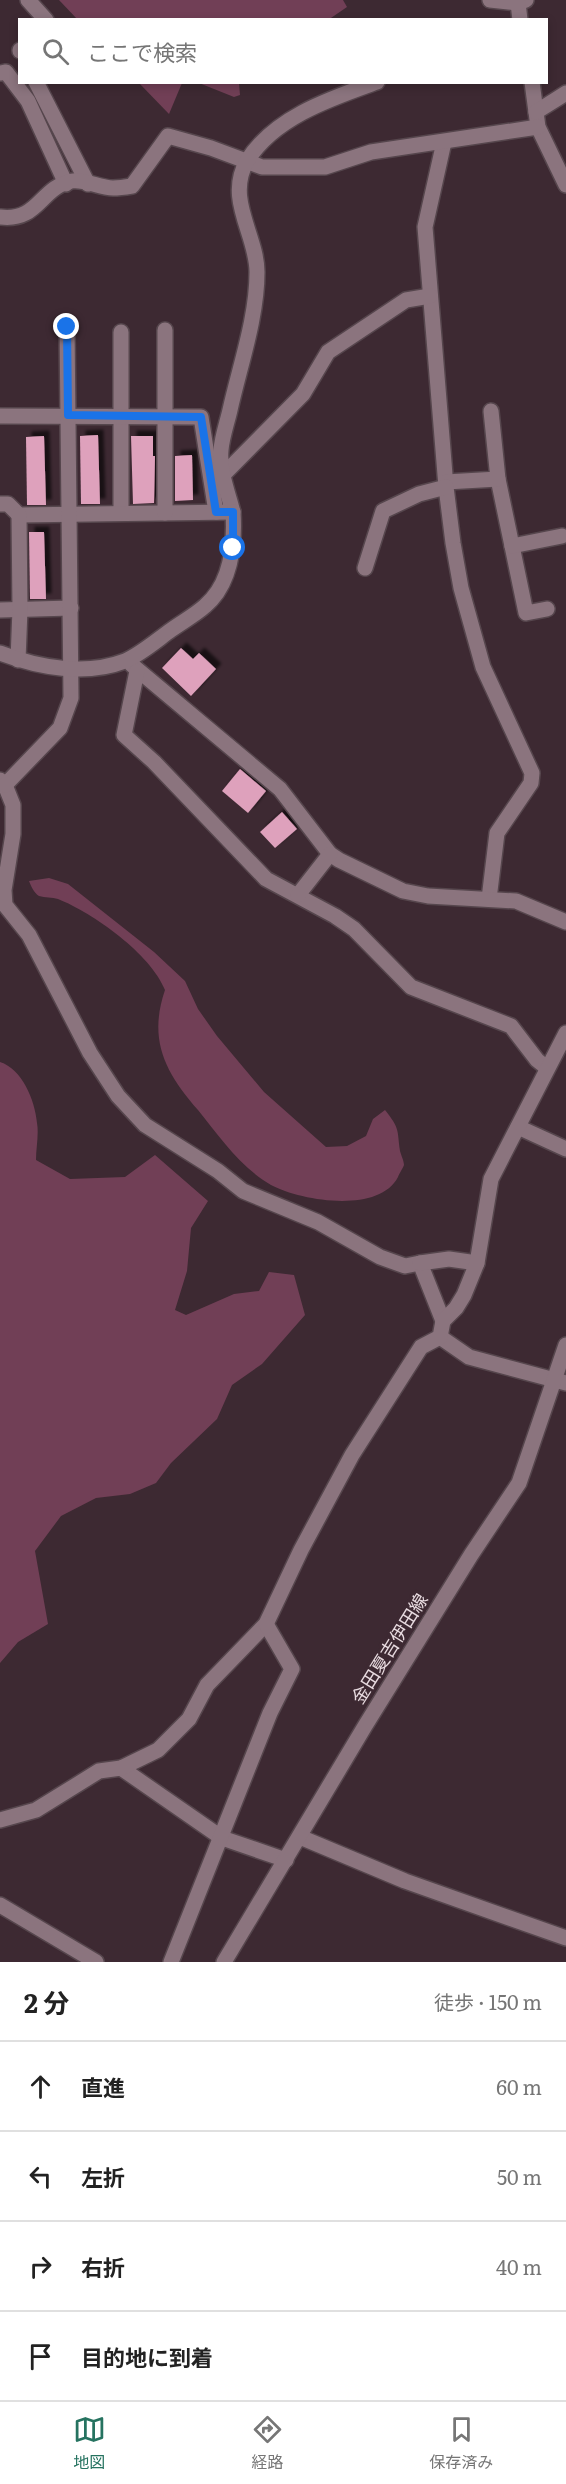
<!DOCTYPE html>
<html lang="ja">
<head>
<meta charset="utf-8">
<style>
	:root { --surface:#fff; --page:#f6f6f6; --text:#222; --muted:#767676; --line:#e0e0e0; --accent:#267360 }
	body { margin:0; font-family:Literata,"Noto Sans JP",serif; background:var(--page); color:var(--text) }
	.stop { position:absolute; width:18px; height:18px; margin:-14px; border:4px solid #1a73e8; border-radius:50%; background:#fff }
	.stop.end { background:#1a73e8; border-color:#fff; box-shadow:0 2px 6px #0008 }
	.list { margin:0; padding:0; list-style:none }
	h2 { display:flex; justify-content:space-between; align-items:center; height:78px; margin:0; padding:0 24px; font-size:26px }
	h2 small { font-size:20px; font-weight:400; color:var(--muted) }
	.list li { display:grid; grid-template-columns:39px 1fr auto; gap:18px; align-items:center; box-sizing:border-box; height:90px; padding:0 24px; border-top:2px solid var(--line) }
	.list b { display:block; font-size:22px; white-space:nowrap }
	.list em { font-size:20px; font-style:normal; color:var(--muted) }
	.icon { flex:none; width:33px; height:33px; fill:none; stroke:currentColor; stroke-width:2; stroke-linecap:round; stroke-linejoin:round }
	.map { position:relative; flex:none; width:566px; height:1962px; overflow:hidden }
	.search { position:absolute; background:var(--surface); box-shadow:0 3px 9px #0003; left:18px; right:18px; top:18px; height:66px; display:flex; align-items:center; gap:15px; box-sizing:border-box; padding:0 21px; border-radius:0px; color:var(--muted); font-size:22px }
	.sheet { height:438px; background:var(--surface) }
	nav { display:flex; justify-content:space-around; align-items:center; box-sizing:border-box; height:84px; border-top:2px solid var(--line); background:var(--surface); font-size:16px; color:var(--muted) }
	nav a { display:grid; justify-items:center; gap:3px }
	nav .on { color:var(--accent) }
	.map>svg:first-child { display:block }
	.green { fill:#713f56 }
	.building { fill:#dea1bc; filter:url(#shadow) }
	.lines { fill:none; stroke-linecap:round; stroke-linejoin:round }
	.minor-casing { stroke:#56464d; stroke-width:18 }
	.tertiary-casing { stroke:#56464d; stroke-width:18 }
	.secondary-casing { stroke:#56464d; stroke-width:18 }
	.minor { stroke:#8b747e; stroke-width:15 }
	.tertiary { stroke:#8b747e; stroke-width:15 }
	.secondary { stroke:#8b747e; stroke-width:15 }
	.route { stroke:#1a73e8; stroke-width:8 }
	.labels { text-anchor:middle; stroke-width:6; stroke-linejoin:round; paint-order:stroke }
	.street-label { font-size:18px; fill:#e8dbe0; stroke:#3d2932 }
</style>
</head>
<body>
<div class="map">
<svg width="566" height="1962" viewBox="0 0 566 1962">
	<defs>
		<filter id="shadow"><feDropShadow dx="5.5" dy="-5.5" stdDeviation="1.5" flood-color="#0009"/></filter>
	</defs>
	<rect width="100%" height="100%" fill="#3d2932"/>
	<g class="green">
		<path d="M59 0H343L347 7 328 20H78Z"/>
		<path d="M139 83H182L169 114Z"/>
		<path d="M199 83H239L240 95 234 97Z"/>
		<path d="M49 878 68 884 154 952 185 981 198 1009 217 1036 264 1092 326 1147 347 1146 366 1136 373 1119 385 1110C400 1129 397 1129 400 1151 401 1155 404 1161 404 1165 403 1168 399 1174 398 1177 379 1214 301 1201 271 1185 241 1168 219 1136 198 1110 165 1072 148 1040 165 990 151 954 93 913 58 899 52 897 45 898 39 896 34 893 31 886 29 881Z"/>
		<path d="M0 1062C22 1069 35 1100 37 1123 39 1134 36 1148 36 1160L70 1179 125 1177 155 1155 208 1201 191 1228 187 1271 175 1310 186 1315 234 1294 259 1291 269 1272 294 1275 305 1315 262 1364 232 1385 217 1419 171 1463 156 1483 130 1494 96 1498 61 1516 35 1551 48 1624 18 1642 0 1663Z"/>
	</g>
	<g class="building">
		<path d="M98 435 100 504H81L80 436Z"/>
		<path d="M44 436 46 505H27L26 437Z"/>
		<path d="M131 436H153V456H155L154 503 133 504Z"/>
		<path d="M192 455 193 500 175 501V456Z"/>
		<path d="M29 532H44L46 599H30Z"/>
		<path d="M181 648 193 659 199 653 216 669 191 696 162 668Z"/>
		<path d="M240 769 266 791 248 813 222 791Z"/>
		<path d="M282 812 297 829 275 848 260 832Z"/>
	</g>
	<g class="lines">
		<defs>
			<g id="minor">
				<path d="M28 0 46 20"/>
				<path d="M520 20 518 3 526 0"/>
				<path d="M20 50V51"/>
				<path d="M0 73 6 72 28 101 66 184"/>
				<path d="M36 82 88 184"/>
				<path d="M532 82 538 127 566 185"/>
				<path d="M536 112 566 93"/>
				<path d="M444 142 425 227 446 487 453 543 461 588 483 667 532 773 531 783 497 833 489 899"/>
				<path d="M0 217C39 222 40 187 72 181 84 179 100 188 113 188 119 188 126 187 132 186L168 136 211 148 262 167H325L371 152 538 127"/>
				<path d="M121 332V513"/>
				<path d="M0 416 201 417 216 512"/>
				<path d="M224 474 303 394 328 352 406 300 430 296"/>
				<path d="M498 479 526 613 547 609"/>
				<path d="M446 482 498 479 491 411"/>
				<path d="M0 504H8L19 515 233 512C228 493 219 470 221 450 222 437 227 423 230 410 240 365 257 318 257 272 257 235 225 199 247 161 274 117 332 98 377 82"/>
				<path d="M165 513V330"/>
				<path d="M512 546 562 536"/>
				<path d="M365 568 383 511 419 494 446 487"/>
				<path d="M0 610 71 608"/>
				<path d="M18 660 20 609 19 515"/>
				<path d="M132 665 280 789 330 854 339 860 403 891 428 896 516 901 566 922"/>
				<path d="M137 671 124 735 154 762 266 879 335 916 354 929 411 987 511 1026 537 1060 547 1068"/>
				<path d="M0 780 5 785 13 805V834L4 890 5 905 29 935 90 1053 118 1096 145 1125 218 1171 243 1191 318 1222 380 1257 405 1266 420 1263 443 1321"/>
				<path d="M5 785 60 728 71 698 67 327"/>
				<path d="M298 895 330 854"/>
				<path d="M518 1127 566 1149"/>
				<path d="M420 1263 449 1259 477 1263"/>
				<path d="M440 1337 469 1357 566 1383"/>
				<path d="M121 1768 222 1838 286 1860"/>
				<path d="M0 1820 36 1810 99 1771 121 1768 158 1750 189 1719 207 1685 266 1624 301 1550 352 1455 421 1347 440 1337 443 1321 456 1308 464 1295 477 1263 491 1179 566 1033"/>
				<path d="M300 1837 405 1881 566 1938"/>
				<path d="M0 1905 96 1962"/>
				<path d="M171 1962 270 1713 292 1669 266 1624"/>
			</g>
			<g id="tertiary">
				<path d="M490 0 518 3"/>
				<path d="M0 653C39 668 86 676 125 661 141 654 157 640 171 630 182 622 195 615 205 606 231 584 235 544 233 512"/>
			</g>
			<path id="secondary" d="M224 1962 365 1726 471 1555 519 1483 566 1345"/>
		</defs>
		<use href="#minor" class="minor-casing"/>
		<use href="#tertiary" class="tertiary-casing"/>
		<use href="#secondary" class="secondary-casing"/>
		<use href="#minor" class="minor"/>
		<use href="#tertiary" class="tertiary"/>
		<use href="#secondary" class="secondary"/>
	</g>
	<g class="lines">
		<path class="route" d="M67 327 68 415 201 417 216 512H233V548"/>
	</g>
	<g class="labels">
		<g class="street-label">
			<text transform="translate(390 1649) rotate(-58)" y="6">金田夏吉伊田線</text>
		</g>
	</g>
</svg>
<div class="stop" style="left:233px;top:548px"></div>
<div class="stop end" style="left:67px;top:327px"></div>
<div class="search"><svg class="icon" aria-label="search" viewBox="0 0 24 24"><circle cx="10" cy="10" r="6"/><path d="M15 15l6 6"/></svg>ここで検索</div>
</div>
<section class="sheet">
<h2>2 分<small>徒歩 · 150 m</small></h2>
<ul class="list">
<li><svg class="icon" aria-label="ahead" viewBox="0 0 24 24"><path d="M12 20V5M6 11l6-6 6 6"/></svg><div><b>直進</b></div><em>60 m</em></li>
<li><svg class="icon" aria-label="left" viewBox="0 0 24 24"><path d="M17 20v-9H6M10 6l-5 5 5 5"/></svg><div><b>左折</b></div><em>50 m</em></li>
<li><svg class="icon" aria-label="right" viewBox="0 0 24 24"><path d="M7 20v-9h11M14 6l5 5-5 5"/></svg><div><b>右折</b></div><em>40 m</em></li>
<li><svg class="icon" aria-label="arrive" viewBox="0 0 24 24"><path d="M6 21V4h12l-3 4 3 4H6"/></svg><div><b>目的地に到着</b></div></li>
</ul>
</section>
<nav>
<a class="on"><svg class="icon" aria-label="map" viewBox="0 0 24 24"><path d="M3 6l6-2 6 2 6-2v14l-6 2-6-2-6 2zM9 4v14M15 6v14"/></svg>地図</a>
<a><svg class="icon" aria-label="directions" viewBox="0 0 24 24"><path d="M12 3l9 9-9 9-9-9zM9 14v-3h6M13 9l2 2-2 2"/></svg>経路</a>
<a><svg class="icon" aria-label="saved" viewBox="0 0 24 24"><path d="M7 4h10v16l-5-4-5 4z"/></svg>保存済み</a>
</nav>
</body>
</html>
